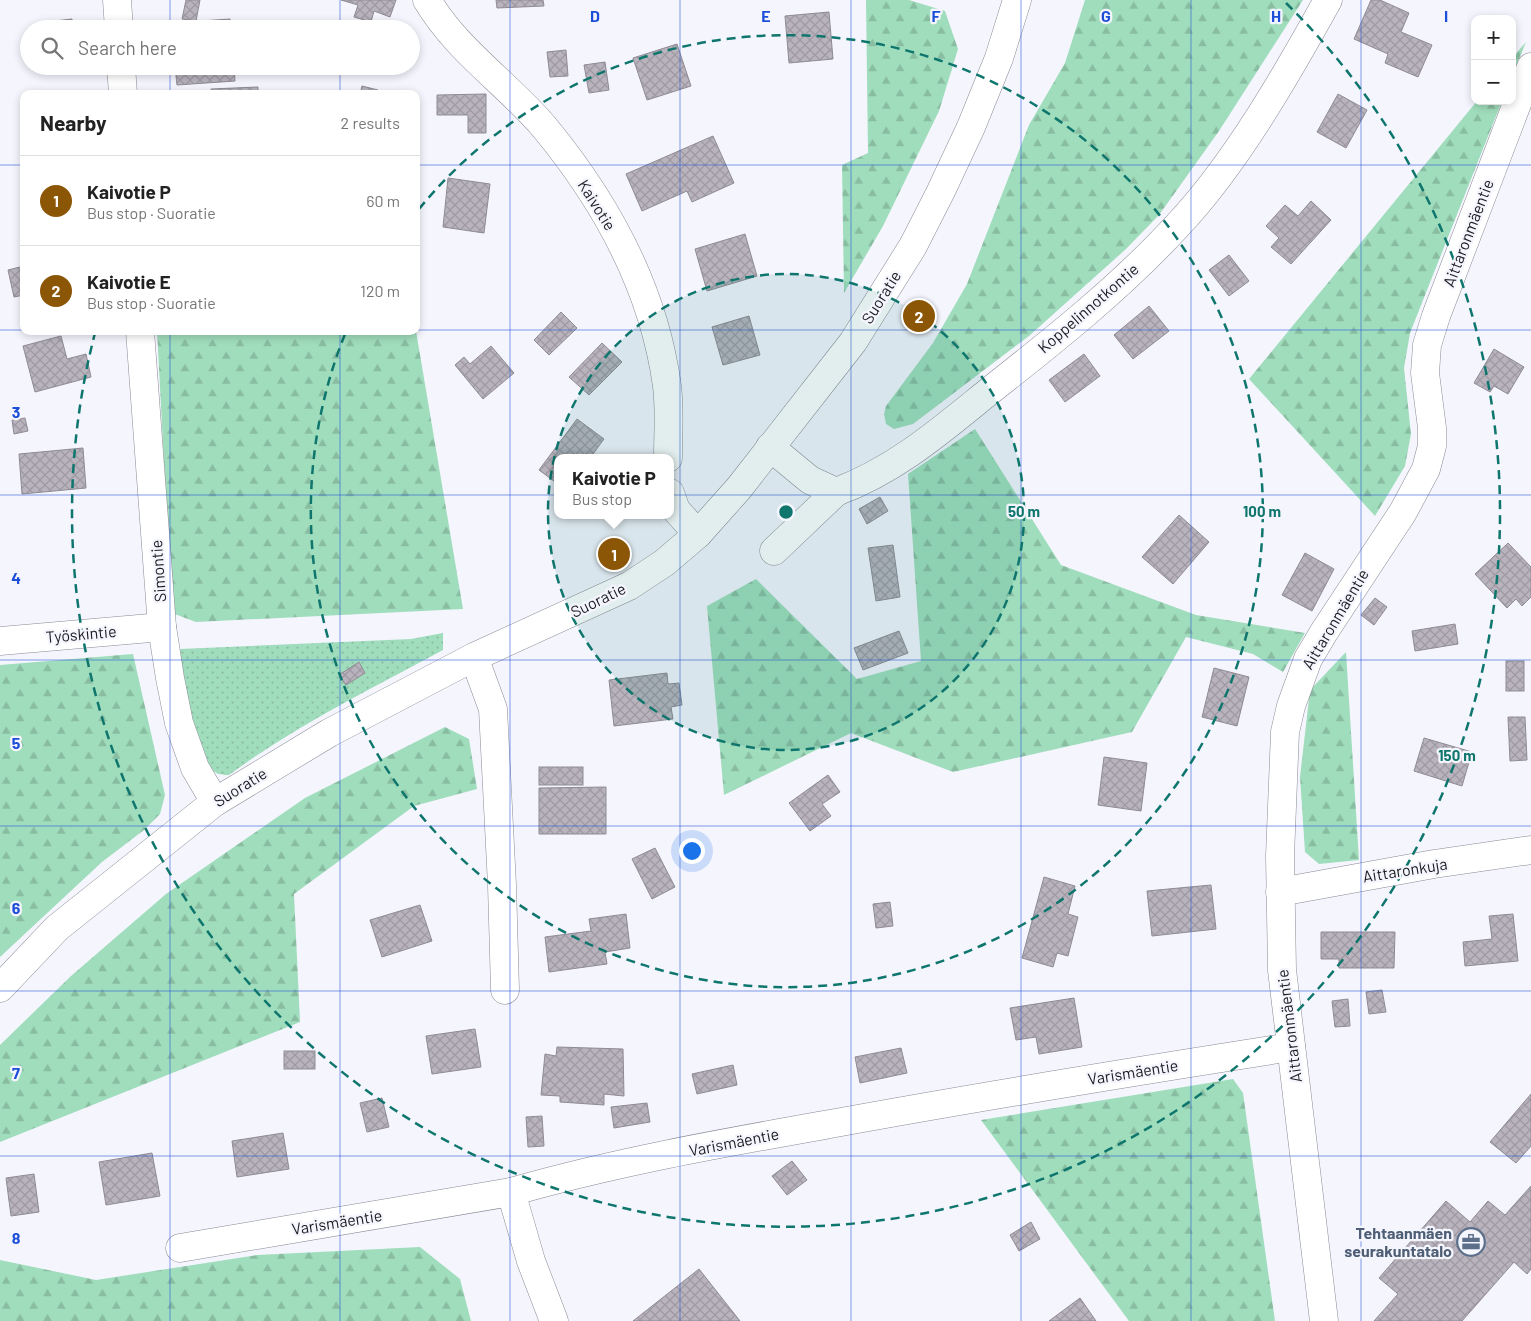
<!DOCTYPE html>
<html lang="en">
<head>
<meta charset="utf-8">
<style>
	:root { --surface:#fff; --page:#f6f6f6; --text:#222; --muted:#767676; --line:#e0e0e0; --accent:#8c5607 }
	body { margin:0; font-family:Barlow,sans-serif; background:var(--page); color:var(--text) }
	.controls { position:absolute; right:15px; top:15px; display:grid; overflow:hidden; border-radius:10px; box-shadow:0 2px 8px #0003 }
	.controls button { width:45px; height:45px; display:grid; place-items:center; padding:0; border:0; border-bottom:1px solid var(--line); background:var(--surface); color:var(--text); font:25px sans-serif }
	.you { position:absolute; left:691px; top:850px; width:18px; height:18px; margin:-12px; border:4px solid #fff; border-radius:50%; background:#1a73e8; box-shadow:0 0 0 8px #1a73e833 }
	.badge { display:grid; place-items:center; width:32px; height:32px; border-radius:50%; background:var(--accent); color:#fff; font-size:16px; font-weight:700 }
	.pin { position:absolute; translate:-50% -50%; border:2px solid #fff; box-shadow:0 1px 5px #0006 }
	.popup { position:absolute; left:554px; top:454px; width:120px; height:65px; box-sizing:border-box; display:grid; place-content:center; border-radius:10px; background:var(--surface); filter:drop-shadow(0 1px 4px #0005); font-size:16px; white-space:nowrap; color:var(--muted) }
	.popup b { font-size:19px; color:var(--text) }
	.popup::after { content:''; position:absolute; left:50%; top:100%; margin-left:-10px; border:10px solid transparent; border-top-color:var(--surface) }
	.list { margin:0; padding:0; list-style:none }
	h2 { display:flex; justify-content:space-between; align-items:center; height:65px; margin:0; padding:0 20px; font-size:21px }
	h2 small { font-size:16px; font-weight:400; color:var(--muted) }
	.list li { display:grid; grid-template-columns:32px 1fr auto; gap:15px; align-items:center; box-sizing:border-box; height:90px; padding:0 20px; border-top:1px solid var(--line) }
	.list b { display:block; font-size:19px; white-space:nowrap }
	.list p { margin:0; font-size:16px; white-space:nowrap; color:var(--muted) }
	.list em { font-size:16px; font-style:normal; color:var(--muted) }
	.icon { flex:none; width:28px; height:28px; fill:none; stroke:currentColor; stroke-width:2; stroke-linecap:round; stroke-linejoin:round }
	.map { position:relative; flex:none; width:1531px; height:1321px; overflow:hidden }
	.search { position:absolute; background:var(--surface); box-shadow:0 2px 8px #0003; left:20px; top:20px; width:400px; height:55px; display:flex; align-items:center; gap:12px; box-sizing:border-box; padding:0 18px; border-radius:28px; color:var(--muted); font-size:19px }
	.panel { position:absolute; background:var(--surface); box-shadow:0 2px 8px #0003; left:20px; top:90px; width:400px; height:245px; border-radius:10px }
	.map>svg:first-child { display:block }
	.grass { fill:url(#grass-dots) }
	.forest { fill:url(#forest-firs) }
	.building { fill:url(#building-cross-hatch); stroke:#8f8b94 }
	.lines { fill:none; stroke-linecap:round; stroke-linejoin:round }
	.minor-casing { stroke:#898a94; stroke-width:29 }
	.tertiary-casing { stroke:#898a94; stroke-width:29 }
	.minor { stroke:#fff; stroke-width:28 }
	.tertiary { stroke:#fff; stroke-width:28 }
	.grid { fill:none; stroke:#1d4ed8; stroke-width:1; stroke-opacity:0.55 }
	.ring { fill:none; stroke:#0f766e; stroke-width:2.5; stroke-dasharray:9 6 }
	.labels { text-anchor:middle; stroke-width:4.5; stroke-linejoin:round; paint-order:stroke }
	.street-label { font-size:16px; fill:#1a1b1e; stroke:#f5f5fe }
	.service-label { font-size:16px; font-weight:bold; fill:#4e5e75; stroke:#f5f5fe; text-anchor:end }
	.grid-label { font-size:16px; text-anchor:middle; font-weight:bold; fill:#1d4ed8; stroke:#f5f5fe; stroke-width:4.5; stroke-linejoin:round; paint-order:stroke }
	.centre { fill:#0f766e; stroke:#f5f5fe; stroke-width:2.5 }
	.ring-label { font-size:15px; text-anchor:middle; font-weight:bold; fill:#0f766e; stroke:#f5f5fe; stroke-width:4.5; stroke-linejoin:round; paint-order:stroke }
</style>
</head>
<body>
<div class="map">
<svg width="1531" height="1321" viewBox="0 0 1531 1321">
	<defs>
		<pattern id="grass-dots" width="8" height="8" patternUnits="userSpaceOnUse" patternTransform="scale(1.25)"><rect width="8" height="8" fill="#a0ddbc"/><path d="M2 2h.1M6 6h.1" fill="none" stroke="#89bda1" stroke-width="1.8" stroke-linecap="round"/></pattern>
		<pattern id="forest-firs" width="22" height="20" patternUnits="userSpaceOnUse" patternTransform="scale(1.25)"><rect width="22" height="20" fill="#a0ddbc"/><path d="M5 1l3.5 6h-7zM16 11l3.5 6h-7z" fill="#89bda1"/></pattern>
		<pattern id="building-cross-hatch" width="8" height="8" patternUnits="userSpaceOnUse" patternTransform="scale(1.25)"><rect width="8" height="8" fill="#b8b3bd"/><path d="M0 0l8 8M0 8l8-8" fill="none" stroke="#9e99a2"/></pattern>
	</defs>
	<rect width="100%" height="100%" fill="#f5f5fe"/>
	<path class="grass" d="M443 633V650C371 689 295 726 229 775 224 775 219 775 215 772 184 750 184 683 180 649L411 639Z"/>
	<g class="forest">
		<path d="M866 0H909L945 11 958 49 939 111 883 226 844 293 842 165 868 153Z"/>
		<path d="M1085 0H1303L1219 131 1159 215 1126 249 1029 336 913 424 894 429 886 424 884 414 886 406 933 343 967 284 1029 125 1065 63Z"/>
		<path d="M1526 42 1512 76V58Z"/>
		<path d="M1477 101H1502L1410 333 1404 368 1411 434 1405 466 1375 516 1249 379Z"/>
		<path d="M157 331H416L463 609 196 622 172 613Z"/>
		<path d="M975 429 1061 565 1196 615 1305 633 1283 672 1253 654 1186 637 1132 732 953 772 851 733 724 795 707 606 756 579 857 679 921 661 908 474Z"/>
		<path d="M1346 652 1359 860 1319 864 1305 852 1300 777 1310 690Z"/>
		<path d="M133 654 165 795 160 814 144 830 102 862 0 957V665Z"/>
		<path d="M445 727 469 739 477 789 414 806 294 894 300 1022 0 1142V1045L71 976 166 894 305 798Z"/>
		<path d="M1233 1079 1243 1093 1275 1321H1129L981 1120Z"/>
		<path d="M420 1247 460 1279 471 1321H0V1260L96 1280 257 1255Z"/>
	</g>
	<g class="building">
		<path d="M186 0H200L196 21 182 19Z"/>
		<path d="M341 0H396L390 17 374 11 371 22 354 17 358 5Z"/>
		<path d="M496 0H543L544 6 497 8Z"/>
		<path d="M1371 0H1380L1409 13 1401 32 1432 45 1418 77 1385 63 1388 54 1354 39Z"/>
		<path d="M829 12 833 59 789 63 785 16Z"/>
		<path d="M72 19 73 29H47L46 22Z"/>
		<path d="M230 19 231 29H173L172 23Z"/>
		<path d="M677 44 691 86 647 100 633 58Z"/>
		<path d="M566 50 568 76 550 77 547 52Z"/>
		<path d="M605 62 609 90 589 93 584 65Z"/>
		<path d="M175 66H234L235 81 177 85Z"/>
		<path d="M362 86 378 90 377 94H360Z"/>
		<path d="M258 87V94H211V89Z"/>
		<path d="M486 94V133H468V115H437V95Z"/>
		<path d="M1338 94 1367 110 1346 148 1317 132Z"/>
		<path d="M713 136 734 183 692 202 687 191 642 211 626 174Z"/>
		<path d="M448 178 490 184 484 233 443 227Z"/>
		<path d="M1311 201 1331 220 1291 264 1271 247 1279 238 1266 226 1285 205 1298 216Z"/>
		<path d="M745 234 757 276 707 291 695 249Z"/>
		<path d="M1229 255 1249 281 1229 296 1209 270Z"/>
		<path d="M24 266V295L14 297 8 270Z"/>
		<path d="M1149 306 1169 331 1133 359 1114 335Z"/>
		<path d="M561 312 577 328 549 355 534 340Z"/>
		<path d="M749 316 760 355 723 365 712 327Z"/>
		<path d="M61 336 67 359 86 354 91 377 35 392 23 346Z"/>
		<path d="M602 343 622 362 589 395 569 377Z"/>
		<path d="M491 346 514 373 483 399 455 365 464 357 470 364Z"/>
		<path d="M1494 349 1524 367 1508 394 1494 386 1490 392 1474 383Z"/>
		<path d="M1084 354 1100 376 1065 402 1049 380Z"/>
		<path d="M25 418 28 431 14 434 12 420Z"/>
		<path d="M577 419 604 439 590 458H558V484L539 470Z"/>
		<path d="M83 448 86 488 22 494 19 454Z"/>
		<path d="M880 497 888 511 867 524 859 509Z"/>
		<path d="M1179 515 1209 542 1173 584 1142 557Z"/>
		<path d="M1508 543 1531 567V597L1522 606 1516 599 1507 608 1475 574Z"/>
		<path d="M893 545 900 597 876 601 868 548Z"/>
		<path d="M1305 553 1334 569 1312 611 1282 595Z"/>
		<path d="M1375 598 1387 607 1374 625 1361 615Z"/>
		<path d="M1455 624 1458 644 1415 651 1412 631Z"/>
		<path d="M899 631 908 653 863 670 854 648Z"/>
		<rect x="1506" y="661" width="18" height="30"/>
		<path d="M359 662 365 673 346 685 339 675Z"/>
		<path d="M1214 668 1249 677 1237 726 1202 717Z"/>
		<path d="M667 673 668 684 679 683 682 705 671 707 673 719 614 726 609 680Z"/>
		<path d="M1508 717H1525L1527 760 1510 761Z"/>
		<path d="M1424 738 1472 752 1462 786 1414 771Z"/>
		<path d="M1104 757 1147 763 1141 811 1098 805Z"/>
		<rect x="539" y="767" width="44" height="18"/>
		<path d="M828 775 840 792 822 804 831 816 810 831 789 803Z"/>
		<path d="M606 787V834H539V788Z"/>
		<path d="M655 848 675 887 652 899 632 859Z"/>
		<path d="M1044 877 1075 886 1068 914 1078 917 1068 956 1057 953 1053 967 1022 958Z"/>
		<path d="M1211 885 1216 929 1152 936 1147 891Z"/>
		<path d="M890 902 893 926 876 928 873 904Z"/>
		<path d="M420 905 432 941 382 957 370 920Z"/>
		<path d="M626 914 630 948 605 952 607 964 549 972 545 937 591 931 589 919Z"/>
		<path d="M1513 914 1518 961 1465 966 1463 942 1492 939 1489 916Z"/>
		<path d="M1321 932H1395L1394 968H1339V959H1321Z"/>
		<path d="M1382 990 1386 1012 1369 1014 1366 992Z"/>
		<path d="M1074 998 1082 1047 1039 1054 1036 1037 1016 1040 1010 1008Z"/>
		<path d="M1348 999 1350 1026 1335 1027 1332 1001Z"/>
		<path d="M475 1029 481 1067 432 1074 426 1036Z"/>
		<path d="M557 1047 623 1049 624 1096 604 1094V1105L560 1102V1096L541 1095 545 1054 556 1056Z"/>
		<path d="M901 1048 907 1073 860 1083 855 1057Z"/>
		<rect x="284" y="1051" width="31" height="18"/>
		<path d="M733 1065 737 1085 697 1094 692 1074Z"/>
		<path d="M1531 1094V1146L1516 1163 1490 1142Z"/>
		<path d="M382 1098 389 1127 367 1132 360 1103Z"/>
		<path d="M647 1103 650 1122 614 1128 611 1107Z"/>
		<path d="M542 1116 544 1146 528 1147 526 1117Z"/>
		<path d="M283 1133 289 1169 237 1177 232 1141Z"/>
		<path d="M152 1153 160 1196 106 1205 99 1162Z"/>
		<path d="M792 1161 807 1180 787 1195 772 1176Z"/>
		<path d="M34 1174 39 1212 11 1216 6 1178Z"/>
		<path d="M1531 1186V1269L1527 1274 1514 1262 1462 1321H1374L1398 1294 1379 1278 1446 1201 1470 1222 1488 1201 1505 1215Z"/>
		<path d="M1031 1222 1040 1239 1019 1251 1010 1235Z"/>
		<path d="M699 1269 740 1321H633Z"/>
		<path d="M1080 1298 1096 1321H1049Z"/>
	</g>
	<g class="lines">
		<defs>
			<g id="minor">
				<path d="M117 0 119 29"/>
				<path d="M427 0C457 51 508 84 545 128 606 202 654 290 667 386 670 409 668 434 668 458"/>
				<path d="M121 66 123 94"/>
				<path d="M140 331 162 627 170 678 179 723 195 768 215 802"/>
				<path d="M770 447 810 480 836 492C895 470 939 432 987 393 1053 341 1120 288 1177 226 1235 165 1287 74 1328 0"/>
				<path d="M670 493 676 510 698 534"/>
				<path d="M774 551 836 492"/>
				<path d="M0 641 162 627"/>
				<path d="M474 657 493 709 502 885 505 990"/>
				<path d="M1280 892 1434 864 1531 850"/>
				<path d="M511 1192 531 1261 554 1321"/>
				<path d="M180 1248 511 1192C615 1162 723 1143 830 1124 983 1096 1137 1071 1291 1047"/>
				<path d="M1324 1321 1282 970 1280 856 1285 732 1291 706 1308 659 1324 632 1403 512 1426 469 1432 446V428L1425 373 1427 345 1436 316 1531 67"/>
			</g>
			<path id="tertiary" d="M0 988 57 928 215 802 329 733 474 657 629 586 664 563 698 534 739 488 853 342 913 246 941 191 971 127 999 58 1017 0"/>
		</defs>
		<use href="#minor" class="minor-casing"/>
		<use href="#tertiary" class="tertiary-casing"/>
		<use href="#minor" class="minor"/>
		<use href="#tertiary" class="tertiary"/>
	</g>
	<path class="grid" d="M170 0V29M340 0V29M510 0V1321M680 0V1321M851 0V1321M1021 0V1321M1191 0V1321M1361 0V1321M170 66V94M340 66V94M0 165H24M416 165H1531M0 330H24M416 330H1531M170 331V1321M340 331V1321M0 495H1531M0 660H1531M0 826H1531M0 991H1531M0 1156H1531"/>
	<circle cx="786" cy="512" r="238" fill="#0f766e" fill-opacity=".12"/>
	<g class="ring">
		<circle cx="786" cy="512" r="238"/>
		<path d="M419 209A476 476 0 1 1 345 334"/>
		<path d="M1286 3A714 714 0 1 1 95 333"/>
	</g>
	<defs>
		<symbol id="office-ring" viewBox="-11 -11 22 22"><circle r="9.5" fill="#f5f5fe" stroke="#5c6f8a" stroke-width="1.5"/><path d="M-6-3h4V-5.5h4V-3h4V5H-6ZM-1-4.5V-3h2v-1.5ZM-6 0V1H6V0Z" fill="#5c6f8a"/></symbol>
	</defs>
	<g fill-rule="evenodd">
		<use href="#office-ring" x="1455" y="1226" width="32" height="32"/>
	</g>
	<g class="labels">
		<g class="street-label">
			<text transform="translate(597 205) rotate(58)" y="6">Kaivotie</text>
			<text transform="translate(1468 233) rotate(-69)" y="6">Aittaronmäentie</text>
			<text transform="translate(881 297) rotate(-58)" y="6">Suoratie</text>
			<text transform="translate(1088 308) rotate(-41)" y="6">Koppelinnotkontie</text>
			<text transform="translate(158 571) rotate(-94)" y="6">Simontie</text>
			<text transform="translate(598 600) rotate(-26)" y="6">Suoratie</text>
			<text transform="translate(1335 619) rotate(-59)" y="6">Aittaronmäentie</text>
			<text transform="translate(81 634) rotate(-5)" y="6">Työskintie</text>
			<text transform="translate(240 787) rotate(-32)" y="6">Suoratie</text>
			<text transform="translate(1405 870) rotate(-9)" y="6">Aittaronkuja</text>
			<text transform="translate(1289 1026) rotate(-97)" y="6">Aittaronmäentie</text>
			<text transform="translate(1133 1072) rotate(-9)" y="6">Varismäentie</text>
			<text transform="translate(734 1142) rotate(-11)" y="6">Varismäentie</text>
			<text transform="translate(337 1222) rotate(-9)" y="6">Varismäentie</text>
		</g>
		<g class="service-label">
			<text x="1452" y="1239">Tehtaanmäen<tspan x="1452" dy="18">seurakuntatalo</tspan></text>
		</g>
	</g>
	<g class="grid-label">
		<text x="595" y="22">D</text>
		<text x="766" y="22">E</text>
		<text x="936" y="22">F</text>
		<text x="1106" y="22">G</text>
		<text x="1276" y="22">H</text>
		<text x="1446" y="22">I</text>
		<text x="16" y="418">3</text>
		<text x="16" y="584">4</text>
		<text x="16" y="749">5</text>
		<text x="16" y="914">6</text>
		<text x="16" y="1079">7</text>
		<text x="16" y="1244">8</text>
	</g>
	<circle cx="786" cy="512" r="8" class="centre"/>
	<g class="ring-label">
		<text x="1024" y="517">50 m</text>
		<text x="1262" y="517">100 m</text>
		<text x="1457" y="761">150 m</text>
	</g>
</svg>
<div class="controls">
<button>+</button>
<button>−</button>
</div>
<div class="you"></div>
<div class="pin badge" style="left:614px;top:554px">1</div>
<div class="popup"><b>Kaivotie P</b>Bus stop</div>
<div class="pin badge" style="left:919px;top:316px">2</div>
<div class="search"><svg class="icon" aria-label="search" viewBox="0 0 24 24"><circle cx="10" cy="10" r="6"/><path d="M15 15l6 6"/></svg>Search here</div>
<section class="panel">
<h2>Nearby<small>2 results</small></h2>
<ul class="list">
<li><span class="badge">1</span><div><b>Kaivotie P</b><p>Bus stop · Suoratie</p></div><em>60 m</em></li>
<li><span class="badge">2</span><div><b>Kaivotie E</b><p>Bus stop · Suoratie</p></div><em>120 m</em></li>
</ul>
</section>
</div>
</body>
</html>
